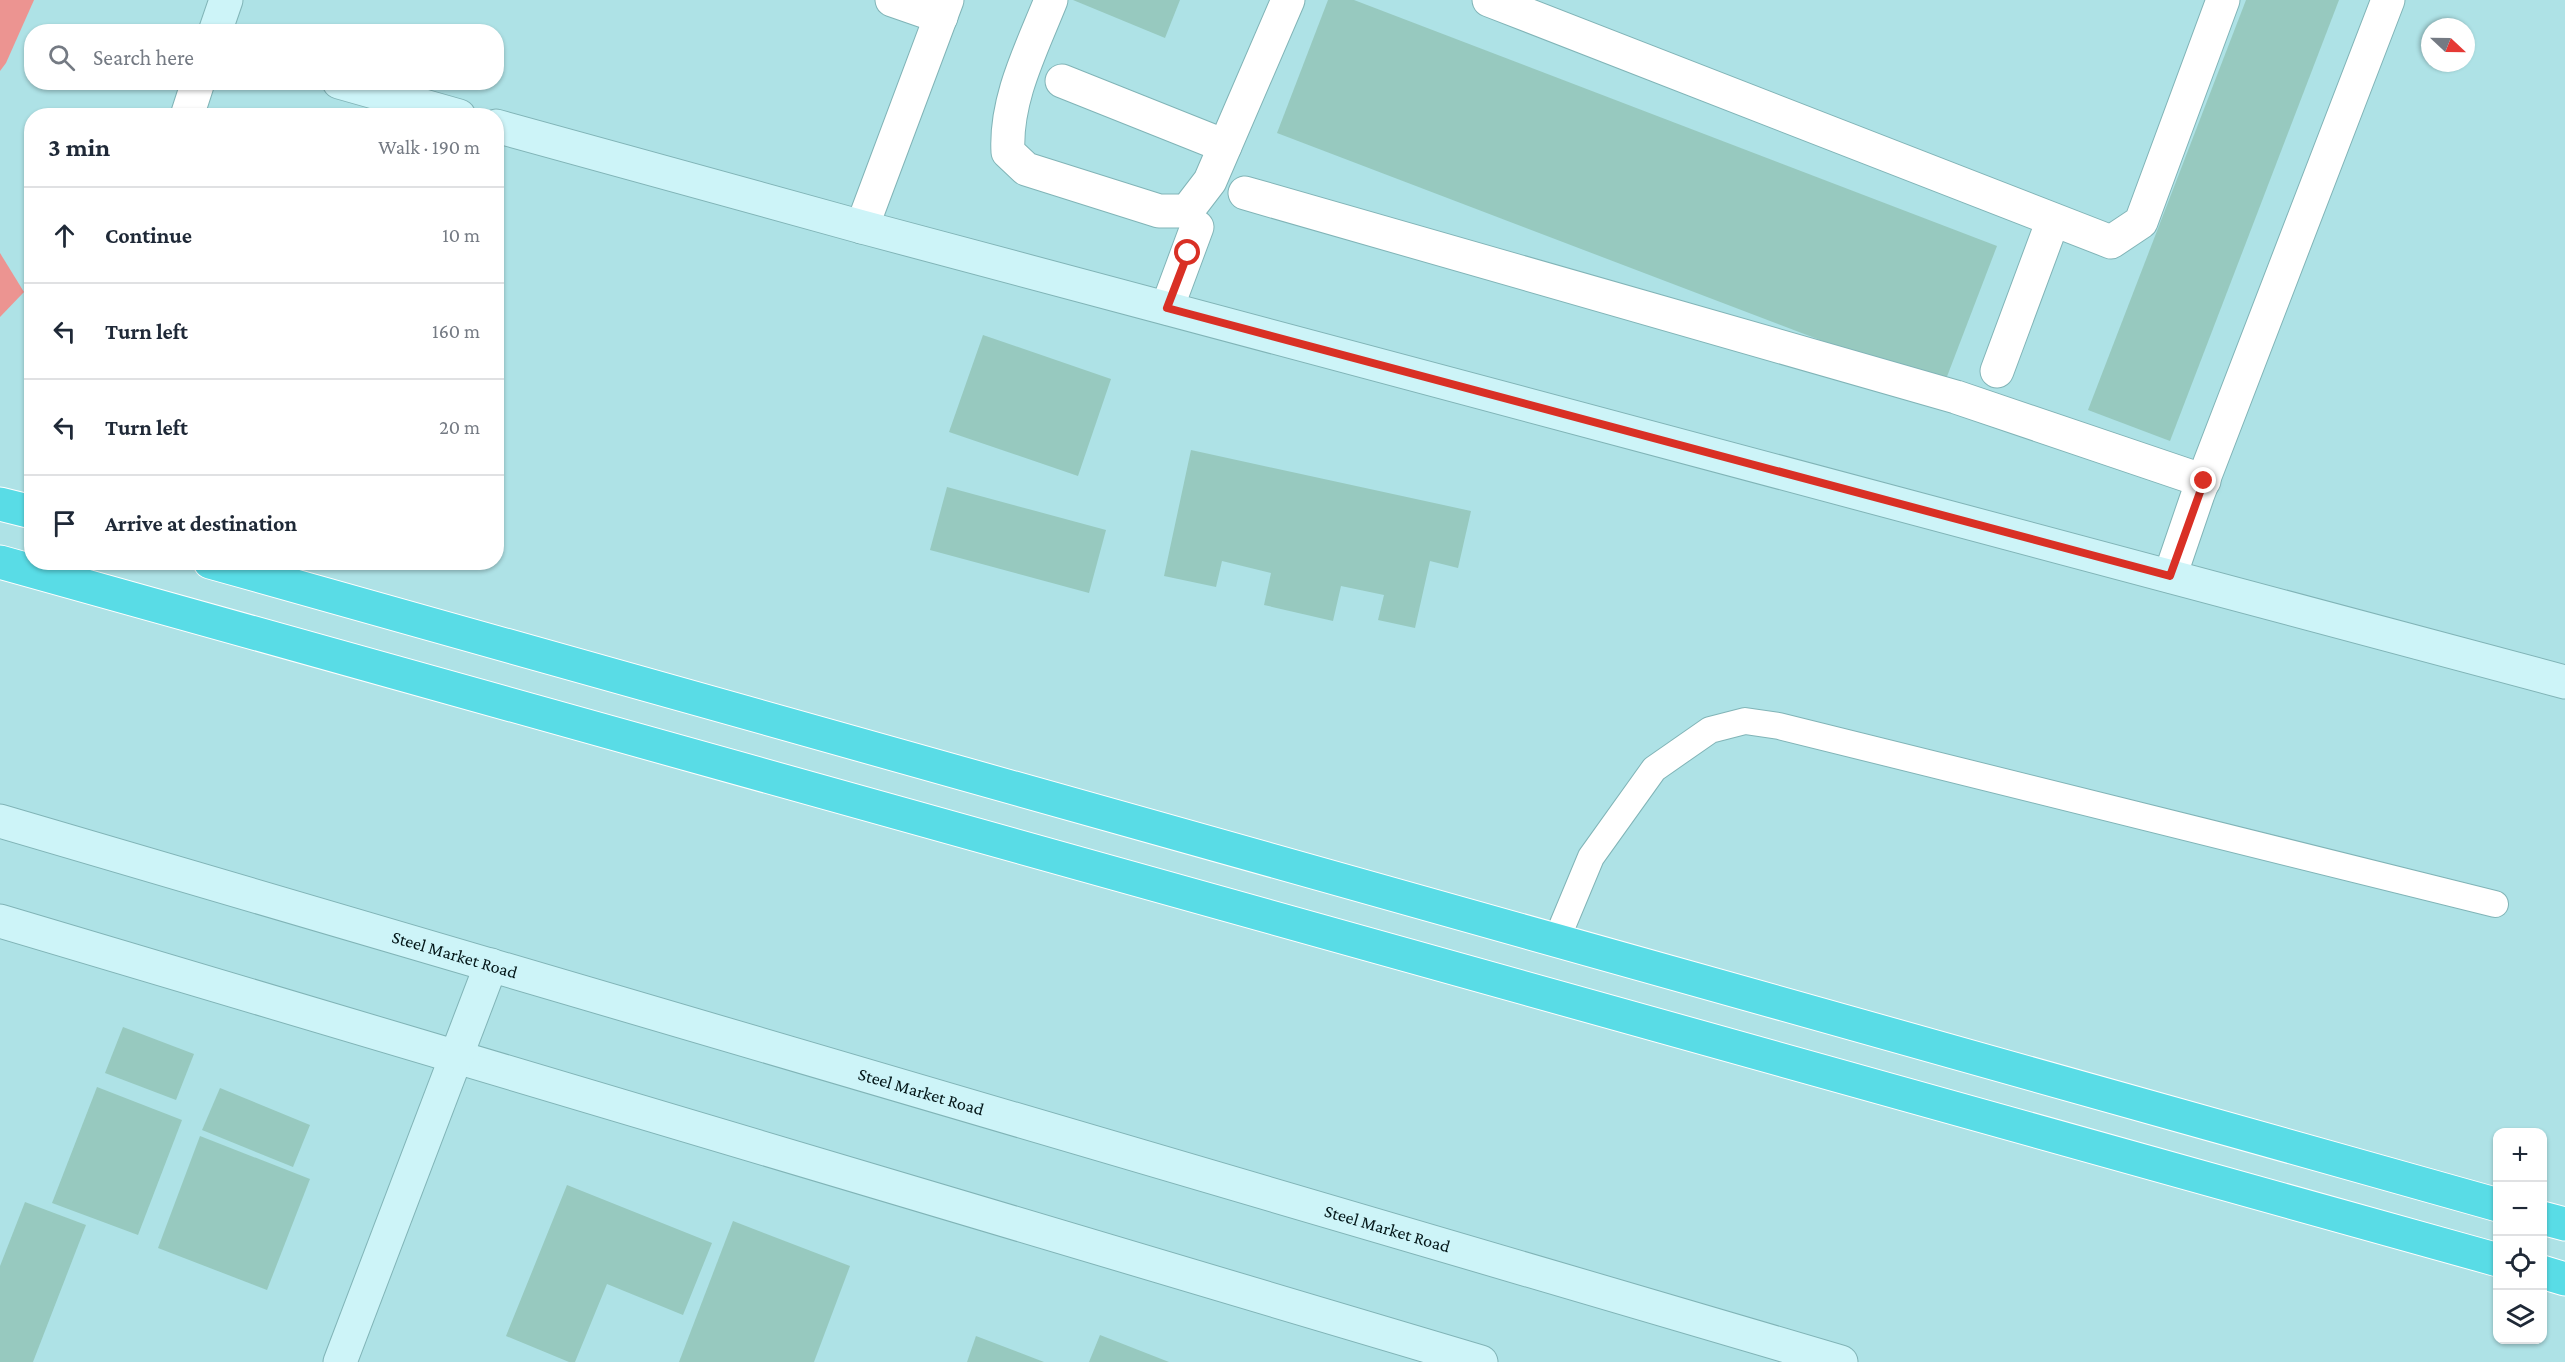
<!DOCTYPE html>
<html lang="en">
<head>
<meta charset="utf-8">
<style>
	:root { --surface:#fff; --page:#f2f2f3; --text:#1f2937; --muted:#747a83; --line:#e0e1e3 }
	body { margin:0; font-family:"Crimson Pro",serif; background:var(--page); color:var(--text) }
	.controls { position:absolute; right:18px; bottom:18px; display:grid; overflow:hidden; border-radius:12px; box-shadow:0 2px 4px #0004 }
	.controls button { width:54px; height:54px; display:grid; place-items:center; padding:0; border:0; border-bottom:2px solid var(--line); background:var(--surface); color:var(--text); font:30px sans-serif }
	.compass { position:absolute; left:2421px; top:18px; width:54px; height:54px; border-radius:50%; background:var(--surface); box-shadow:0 2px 4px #0004; rotate:112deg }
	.stop { position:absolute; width:18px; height:18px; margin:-14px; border:4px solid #d93025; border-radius:50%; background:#fff }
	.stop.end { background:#d93025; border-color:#fff; box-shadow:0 2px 6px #0008 }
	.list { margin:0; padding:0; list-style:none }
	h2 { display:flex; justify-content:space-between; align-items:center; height:78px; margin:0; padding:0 24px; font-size:26px }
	h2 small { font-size:20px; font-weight:400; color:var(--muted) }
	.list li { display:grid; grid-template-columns:39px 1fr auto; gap:18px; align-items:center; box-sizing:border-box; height:96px; padding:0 24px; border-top:2px solid var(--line) }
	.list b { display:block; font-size:22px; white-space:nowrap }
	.list em { font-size:20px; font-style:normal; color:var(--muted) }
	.icon { flex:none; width:33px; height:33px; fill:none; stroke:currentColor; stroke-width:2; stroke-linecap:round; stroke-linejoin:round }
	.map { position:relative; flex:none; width:2565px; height:1362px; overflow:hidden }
	.search { position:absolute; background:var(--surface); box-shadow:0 2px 4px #0004; left:24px; top:24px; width:480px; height:66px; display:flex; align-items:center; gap:15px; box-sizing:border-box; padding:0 21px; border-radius:24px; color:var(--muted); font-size:22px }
	.panel { position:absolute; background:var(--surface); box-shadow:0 2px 4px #0004; left:24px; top:108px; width:480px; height:462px; border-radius:24px }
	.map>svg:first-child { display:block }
	.water { fill:#ec9491 }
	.building { fill:#97c9bf }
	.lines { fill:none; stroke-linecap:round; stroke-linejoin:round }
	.lane-casing { stroke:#81b4b7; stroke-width:28 }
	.street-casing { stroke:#81b4b7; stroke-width:35 }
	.secondary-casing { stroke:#81b4b7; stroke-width:35 }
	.highway-casing { stroke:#fff; stroke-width:35 }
	.lane { stroke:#fff; stroke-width:26 }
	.street { stroke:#fff; stroke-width:33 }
	.secondary { stroke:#cdf4f8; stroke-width:33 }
	.highway { stroke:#59dce6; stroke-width:33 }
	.route { stroke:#d93025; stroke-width:8 }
	.labels { text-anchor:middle; stroke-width:4.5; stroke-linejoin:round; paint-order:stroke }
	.street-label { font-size:18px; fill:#041719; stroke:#aee2e6 }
</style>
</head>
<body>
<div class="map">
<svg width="2565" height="1362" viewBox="0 0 2565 1362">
	<rect width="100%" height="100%" fill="#aee2e6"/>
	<g class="water">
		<path d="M0 0H34L6 63 0 71Z"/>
		<path d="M0 253 24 292 0 317Z"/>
	</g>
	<g class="building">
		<path d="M1073 0H1180L1165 38Z"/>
		<path d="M1328 0H1354L1997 246 1943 387 1277 133Z"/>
		<path d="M2246 0H2339L2170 441 2088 410Z"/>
		<path d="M983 335 1111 379 1078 476 949 432Z"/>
		<path d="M1191 450 1471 511 1458 568 1430 561 1415 628 1378 620 1384 595 1341 586 1333 621 1264 605 1271 573 1222 561 1216 587 1164 576Z"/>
		<path d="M947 487 1106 530 1089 593 930 550Z"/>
		<path d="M123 1027 194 1054 176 1100 105 1073Z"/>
		<path d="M97 1087 182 1120 138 1235 52 1203Z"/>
		<path d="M220 1088 310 1125 293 1167 202 1130Z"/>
		<path d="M200 1136 310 1179 267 1290 158 1248Z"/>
		<path d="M567 1185 712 1243 683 1315 607 1284 575 1362H569L506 1336Z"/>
		<path d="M25 1202 86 1225 33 1362H0V1266Z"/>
		<path d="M733 1221 850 1266 814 1362H679Z"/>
		<path d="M1100 1335 1169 1362H1089Z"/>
		<path d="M976 1336 1044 1362H967Z"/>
	</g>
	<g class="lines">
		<defs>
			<path id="lane" d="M1556 941 1591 857 1654 769 1710 730 1745 721 1779 726 2495 904"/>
			<g id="street">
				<path d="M892 0 941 17"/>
				<path d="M1051 0C1032 48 1005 99 1008 152L1026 169 1159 211H1187L1210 181 1288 0"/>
				<path d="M1489 0 2111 242 2141 222 2223 0"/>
				<path d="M1062 81 1225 146"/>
				<path d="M187 116 198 82"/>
				<path d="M1245 193 1956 397 2204 481"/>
				<path d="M862 227 947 0"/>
				<path d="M1167 308 1197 227"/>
				<path d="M1997 371 2053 220"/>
				<path d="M2170 576 2198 494 2388 0"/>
			</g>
			<g id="secondary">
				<path d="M215 32 226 0"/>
				<path d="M339 82 459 116"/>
				<path d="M496 126 862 227 2565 682"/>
				<path id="s1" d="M0 821 1841 1362"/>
				<path d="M0 921 1481 1362"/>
				<path d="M340 1362 491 965"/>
			</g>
			<g id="highway">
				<path d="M0 504 32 512"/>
				<path d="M0 562 2498 1260"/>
				<path d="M210 562 2498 1205"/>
				<path d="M2542 1218 2565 1224"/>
				<path d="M2542 1272 2565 1279"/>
			</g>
		</defs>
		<use href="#lane" class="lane-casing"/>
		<use href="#street" class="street-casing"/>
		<use href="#secondary" class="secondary-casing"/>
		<use href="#highway" class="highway-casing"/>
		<use href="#lane" class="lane"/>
		<use href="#street" class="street"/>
		<use href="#secondary" class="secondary"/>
		<use href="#highway" class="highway"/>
	</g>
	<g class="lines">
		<path class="route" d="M1188 253 1167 308 2170 576 2204 481"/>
	</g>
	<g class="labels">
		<g class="street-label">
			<text dy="6" stroke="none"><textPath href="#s1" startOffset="474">Steel Market Road</textPath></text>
			<text dy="6" stroke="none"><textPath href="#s1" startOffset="960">Steel Market Road</textPath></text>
			<text dy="6" stroke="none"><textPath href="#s1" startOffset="1446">Steel Market Road</textPath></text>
		</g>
	</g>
</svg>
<div class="controls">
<button>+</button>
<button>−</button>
<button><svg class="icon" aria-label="locate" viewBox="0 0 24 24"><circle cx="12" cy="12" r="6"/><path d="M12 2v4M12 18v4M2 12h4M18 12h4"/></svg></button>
<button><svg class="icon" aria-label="layers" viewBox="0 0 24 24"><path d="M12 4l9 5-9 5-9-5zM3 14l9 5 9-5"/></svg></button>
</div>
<svg class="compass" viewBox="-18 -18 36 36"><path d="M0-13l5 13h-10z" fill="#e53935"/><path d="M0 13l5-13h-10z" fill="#747a83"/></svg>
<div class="stop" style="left:1188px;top:253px"></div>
<div class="stop end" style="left:2204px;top:481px"></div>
<div class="search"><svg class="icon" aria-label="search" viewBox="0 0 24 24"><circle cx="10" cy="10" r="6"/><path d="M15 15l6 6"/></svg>Search here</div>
<section class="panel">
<h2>3 min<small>Walk · 190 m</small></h2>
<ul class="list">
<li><svg class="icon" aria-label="ahead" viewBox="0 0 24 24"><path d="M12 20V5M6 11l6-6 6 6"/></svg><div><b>Continue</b></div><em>10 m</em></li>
<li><svg class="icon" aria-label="left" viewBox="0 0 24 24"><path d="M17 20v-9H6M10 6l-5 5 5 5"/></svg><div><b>Turn left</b></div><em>160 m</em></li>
<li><svg class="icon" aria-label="left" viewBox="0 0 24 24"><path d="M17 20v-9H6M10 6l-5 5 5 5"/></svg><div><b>Turn left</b></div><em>20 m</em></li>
<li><svg class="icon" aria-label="arrive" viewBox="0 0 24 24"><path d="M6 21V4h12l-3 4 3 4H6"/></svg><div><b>Arrive at destination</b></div></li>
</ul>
</section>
</div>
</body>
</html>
